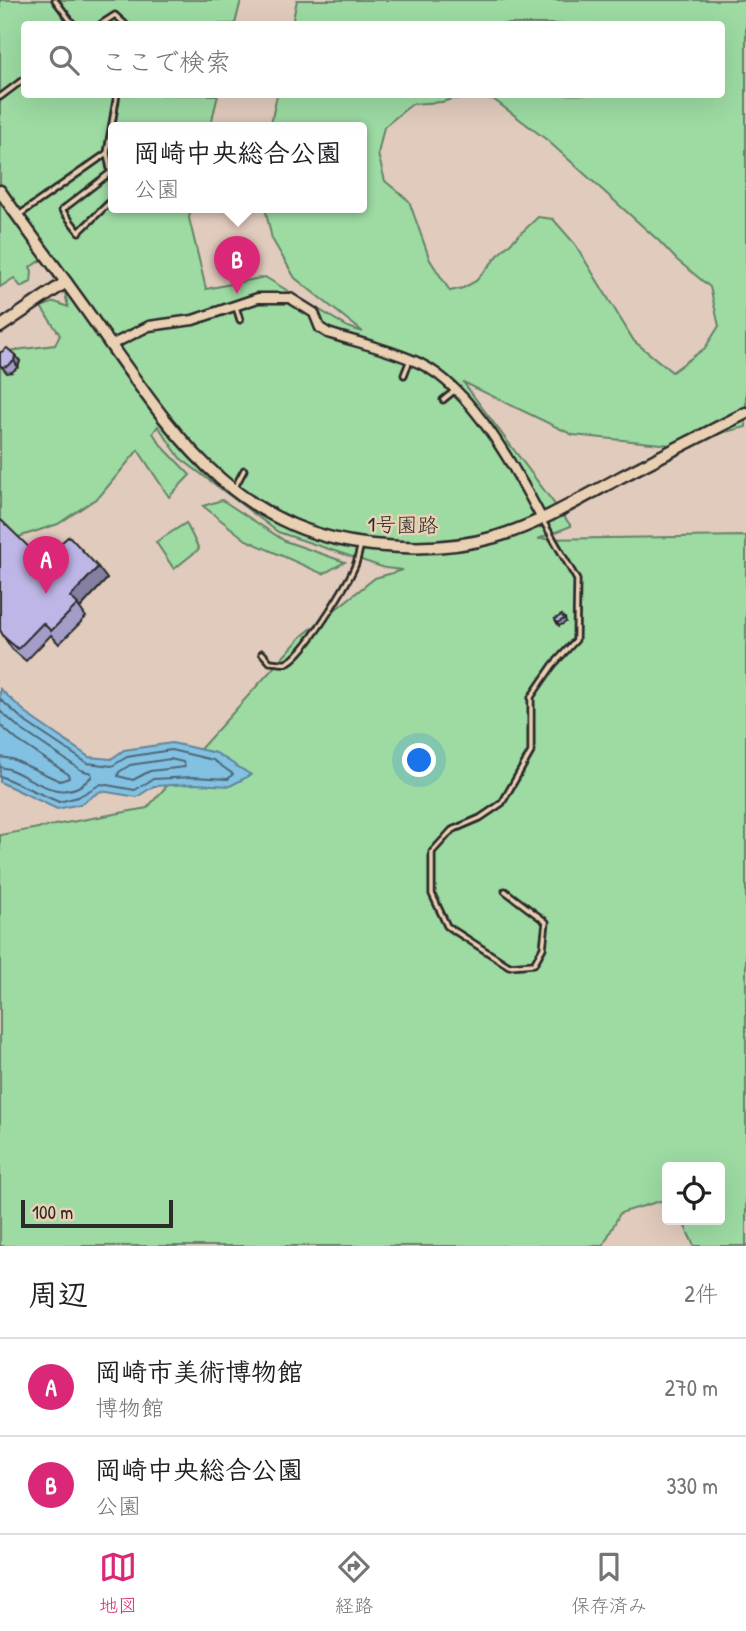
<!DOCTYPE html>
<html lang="ja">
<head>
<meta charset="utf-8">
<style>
	:root { --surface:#fff; --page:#f6f6f6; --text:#202124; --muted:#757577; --line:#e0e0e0; --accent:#db2777 }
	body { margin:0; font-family:"Patrick Hand","Klee One",sans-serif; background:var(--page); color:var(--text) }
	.controls { position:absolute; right:21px; bottom:21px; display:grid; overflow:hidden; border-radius:7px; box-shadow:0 7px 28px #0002 }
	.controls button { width:63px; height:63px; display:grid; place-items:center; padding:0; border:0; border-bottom:2px solid var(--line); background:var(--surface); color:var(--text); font:35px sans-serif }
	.scale { position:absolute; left:21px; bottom:18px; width:152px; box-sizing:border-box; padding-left:7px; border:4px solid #2b2b2b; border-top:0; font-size:19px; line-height:24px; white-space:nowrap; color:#2b2b2b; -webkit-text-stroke:5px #ead0b2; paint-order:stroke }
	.you { position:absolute; left:420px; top:761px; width:24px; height:24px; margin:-18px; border:5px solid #fff; border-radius:50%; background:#1a73e8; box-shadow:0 0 0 10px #1a73e833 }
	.badge { display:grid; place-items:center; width:46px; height:46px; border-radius:50%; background:var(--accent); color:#fff; font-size:23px; font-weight:700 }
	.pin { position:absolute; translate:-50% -58px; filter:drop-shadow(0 2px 4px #0008) }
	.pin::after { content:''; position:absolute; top:37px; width:24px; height:21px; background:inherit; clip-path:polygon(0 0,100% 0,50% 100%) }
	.popup { position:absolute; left:108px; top:122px; width:259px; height:91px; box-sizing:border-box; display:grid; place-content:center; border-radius:7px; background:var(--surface); filter:drop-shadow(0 2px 5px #0005); font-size:23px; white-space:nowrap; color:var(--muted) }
	.popup b { font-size:26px; color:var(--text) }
	.popup::after { content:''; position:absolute; left:50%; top:100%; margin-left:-14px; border:14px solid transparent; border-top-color:var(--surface) }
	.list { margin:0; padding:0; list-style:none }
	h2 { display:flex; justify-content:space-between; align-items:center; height:91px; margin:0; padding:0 28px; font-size:30px }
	h2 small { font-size:23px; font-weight:400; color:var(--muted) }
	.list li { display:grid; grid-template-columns:46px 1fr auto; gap:21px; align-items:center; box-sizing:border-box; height:98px; padding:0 28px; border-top:2px solid var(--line) }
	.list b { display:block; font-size:26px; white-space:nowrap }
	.list p { margin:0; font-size:23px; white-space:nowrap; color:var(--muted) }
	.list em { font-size:23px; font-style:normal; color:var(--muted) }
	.icon { flex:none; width:38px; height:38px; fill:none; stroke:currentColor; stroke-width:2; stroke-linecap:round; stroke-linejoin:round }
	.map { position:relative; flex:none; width:746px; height:1246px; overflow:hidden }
	.search { position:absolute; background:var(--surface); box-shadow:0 7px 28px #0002; left:21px; right:21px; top:21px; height:77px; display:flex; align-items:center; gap:18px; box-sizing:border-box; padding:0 24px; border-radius:7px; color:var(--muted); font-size:26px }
	.sheet { height:287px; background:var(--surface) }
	nav { display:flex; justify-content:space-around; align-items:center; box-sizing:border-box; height:98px; border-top:2px solid var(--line); background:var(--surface); font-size:19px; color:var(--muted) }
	nav a { display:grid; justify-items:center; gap:4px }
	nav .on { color:var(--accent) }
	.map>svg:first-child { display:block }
	.green { fill:#9ddba3; stroke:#648367; stroke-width:2; fill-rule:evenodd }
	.water { fill:#83c1e3; stroke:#608599; stroke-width:2 }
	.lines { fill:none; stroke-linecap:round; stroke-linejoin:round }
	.shore { stroke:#4e6775; stroke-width:2 }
	.service-casing { stroke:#2b2b2b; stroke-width:9 }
	.minor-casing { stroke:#2b2b2b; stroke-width:13 }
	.tertiary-casing { stroke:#2b2b2b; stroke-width:15 }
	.service { stroke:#ead0b2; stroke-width:3.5 }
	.minor { stroke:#ead0b2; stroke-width:8 }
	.tertiary { stroke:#ead0b2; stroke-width:10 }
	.wall { fill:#a39dc7; stroke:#2b2b2b; stroke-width:2 }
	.shaded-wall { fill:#857fa2; stroke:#2b2b2b; stroke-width:2 }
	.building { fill:#beb6e7; stroke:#2b2b2b; stroke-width:2 }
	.labels { text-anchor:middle; stroke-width:5; stroke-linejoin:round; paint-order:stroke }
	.street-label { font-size:21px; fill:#2b2b2b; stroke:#ead0b2 }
</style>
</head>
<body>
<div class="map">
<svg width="746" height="1246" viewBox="0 0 746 1246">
	<rect width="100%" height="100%" fill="#e1cbbd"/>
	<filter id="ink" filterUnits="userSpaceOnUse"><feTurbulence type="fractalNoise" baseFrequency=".0143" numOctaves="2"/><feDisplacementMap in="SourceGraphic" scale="14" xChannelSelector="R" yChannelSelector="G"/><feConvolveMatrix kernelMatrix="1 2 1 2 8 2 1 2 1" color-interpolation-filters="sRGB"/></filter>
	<g filter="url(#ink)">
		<g class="green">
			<path d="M0 0H241L235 24H24V94L218 95 210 128H113V208H191L189 218 206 289 265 277 348 327 363 332 295 278 272 239 265 208H361V128H270L277 95 722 94V24H292L297 0H746V427L671 445 573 435 463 382 571 526 538 539 746 536V1246H694L682 1220H720V1167H667V1199L620 1213 603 1246H0V835L147 808 302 636 375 578 403 570 385 568 278 532 180 458 158 426 153 433 161 445 190 475 169 497 138 450 100 496 58 524 0 543V352L55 345 60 335 41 307 55 302 68 307 65 293 42 260 30 267 32 271 31 282 21 287 14 278 0 287ZM452 99H493L547 140 659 241 677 260 710 287 719 326 705 348 672 372 634 341 575 244 553 219 538 217 501 252 476 281 463 288 450 291 430 260 409 201 385 181 378 154 384 127 412 104 442 102Z"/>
			<path d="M222 500 285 541 345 562 323 574 246 540 203 506Z"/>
			<path d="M186 523 199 549 174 569 156 542Z"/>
		</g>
		<path class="water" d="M0 689 32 718 89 757 111 759 124 750 172 743 216 753 251 775 230 786 194 784 154 786 137 797 101 791 80 804 57 809 0 782Z"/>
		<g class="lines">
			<g class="shore">
				<path d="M0 699 27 723 87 763 112 766 127 757 171 750 213 760 233 774 228 779 193 777 153 779 135 790 101 784 78 797 59 802 0 776"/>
				<path d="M0 711 22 730 81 770 91 773 92 776C65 806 39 782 9 769L0 767"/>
				<path d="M0 725 17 740 68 774 69 778 60 781 12 759 0 757"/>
				<path d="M170 759 183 762 185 767 150 771 133 780 118 776 119 772 130 765Z"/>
			</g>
			<defs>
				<g id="service">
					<path d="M55 0 73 24"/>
					<path d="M101 24 115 15 125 24"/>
					<path d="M0 97 24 79"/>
					<path d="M107 153 113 185"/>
					<path d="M111 172 62 210 79 232 113 199"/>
					<path d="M19 215 107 153 117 94"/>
					<path d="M236 307 240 320"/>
					<path d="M404 375 410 360"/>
					<path d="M443 400 454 391"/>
					<path d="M235 487 244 470"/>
					<path d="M262 653 270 662C275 662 282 664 286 663 304 657 347 584 355 566 358 559 359 551 361 544"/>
					<path d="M505 891 546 922 543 948 534 964 509 966 447 926 432 894V852L452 830 480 818 502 803 531 752V697L553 665 576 640 577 580 543 521"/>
				</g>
				<path id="minor" d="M111 345 149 326 193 320 258 298H290L314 313 320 328 328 333C359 343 392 350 421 364 472 389 516 470 542 519"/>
				<g id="tertiary">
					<path d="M0 191C31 236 65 279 96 324 174 435 236 536 385 546 420 549 460 547 495 537 539 524 579 500 619 478 661 456 703 435 746 413"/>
					<path d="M0 327 66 282"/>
				</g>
			</defs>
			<use href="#service" class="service-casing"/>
			<use href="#minor" class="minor-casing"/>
			<use href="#tertiary" class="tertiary-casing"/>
			<use href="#service" class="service"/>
			<use href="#minor" class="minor"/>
			<use href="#tertiary" class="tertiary"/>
		</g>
		<g class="wall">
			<path d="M0 353 15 355 20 361 18 367 12 372 7 373 0 365Z"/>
			<path d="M42 560 107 579 80 608 86 617 59 644 51 635 26 661 12 649 4 637Z"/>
			<path d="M565 618 566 622 559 626 555 619Z"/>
		</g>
		<g class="shaded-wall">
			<path d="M15 355 20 361 18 367 14 361Z"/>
			<path d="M98 567 107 579 80 608 70 597Z"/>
		</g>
		<g class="building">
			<path d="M7 348 15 355 14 361 7 366 2 367 0 365V353Z"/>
			<path d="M0 519 42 560 69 536 98 567 70 597 78 604 51 631 43 623 18 649 4 637 0 630Z"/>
			<path d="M562 615 564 619 557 623 555 619Z"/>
		</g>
	</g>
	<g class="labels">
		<g class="street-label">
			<text transform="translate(403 525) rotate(1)" y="7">1号園路</text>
		</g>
	</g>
</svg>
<div class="controls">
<button><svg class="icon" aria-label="locate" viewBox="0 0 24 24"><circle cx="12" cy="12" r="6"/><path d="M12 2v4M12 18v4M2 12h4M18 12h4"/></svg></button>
</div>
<div class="scale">100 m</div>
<div class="you"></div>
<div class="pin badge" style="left:46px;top:594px">A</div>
<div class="pin badge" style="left:237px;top:294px">B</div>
<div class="popup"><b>岡崎中央総合公園</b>公園</div>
<div class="search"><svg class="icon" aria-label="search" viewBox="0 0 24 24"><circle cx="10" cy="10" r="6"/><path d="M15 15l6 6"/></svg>ここで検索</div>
</div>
<section class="sheet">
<h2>周辺<small>2件</small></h2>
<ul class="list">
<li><span class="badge">A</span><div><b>岡崎市美術博物館</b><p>博物館</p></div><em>270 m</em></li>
<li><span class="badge">B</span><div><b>岡崎中央総合公園</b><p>公園</p></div><em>330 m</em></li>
</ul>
</section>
<nav>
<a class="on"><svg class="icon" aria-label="map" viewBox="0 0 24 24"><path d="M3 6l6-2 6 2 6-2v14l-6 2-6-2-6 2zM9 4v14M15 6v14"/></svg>地図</a>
<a><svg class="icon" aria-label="directions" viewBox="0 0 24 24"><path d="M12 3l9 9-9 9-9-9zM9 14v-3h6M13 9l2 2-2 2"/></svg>経路</a>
<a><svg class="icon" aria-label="saved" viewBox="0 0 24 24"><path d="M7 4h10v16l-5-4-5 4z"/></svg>保存済み</a>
</nav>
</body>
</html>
